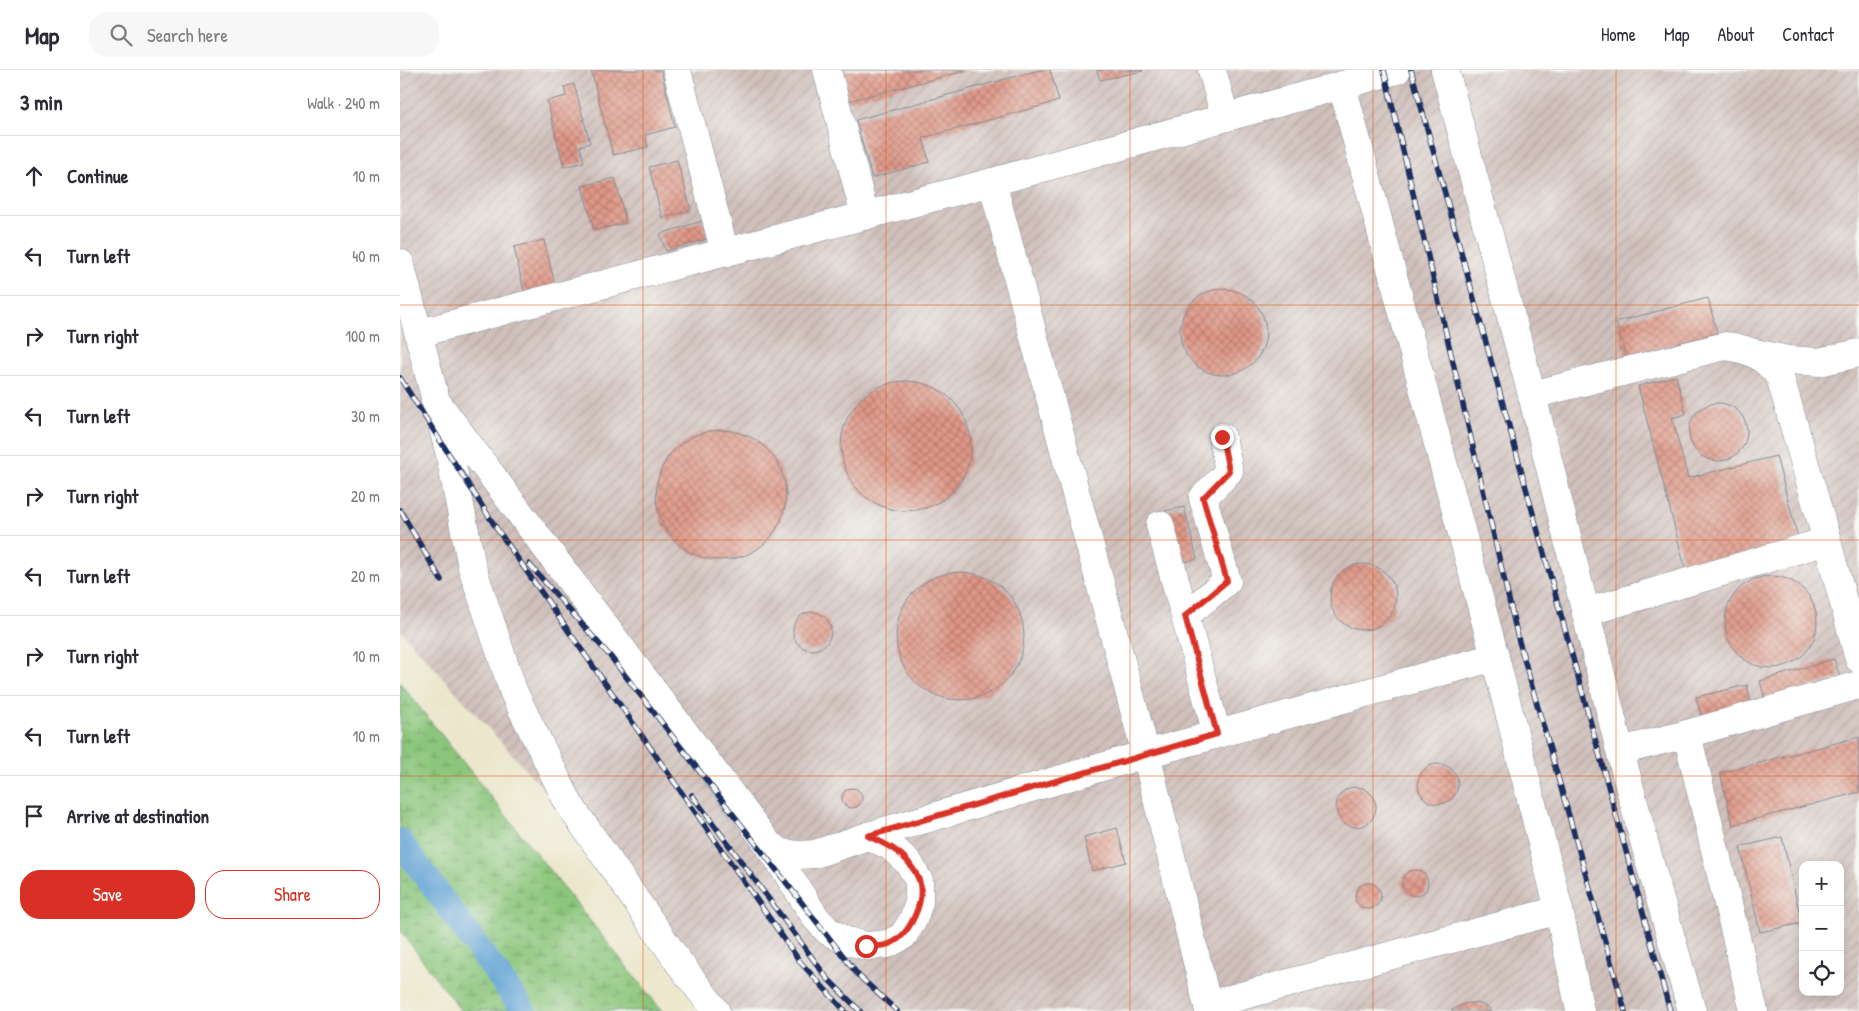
<!DOCTYPE html>
<html lang="en">
<head>
<meta charset="utf-8">
<style>
	:root { --surface:#fff; --page:#f7f7f7; --text:#2b2b33; --muted:#7c7c81; --line:#e1e1e2; --accent:#d93025 }
	body { margin:0; font-family:"Patrick Hand",sans-serif; background:var(--page); color:var(--text) }
	.controls { position:absolute; right:15px; bottom:15px; display:grid; overflow:hidden; border-radius:10px; box-shadow:0 2px 12px #0003 }
	.controls button { width:45px; height:45px; display:grid; place-items:center; padding:0; border:0; border-bottom:1px solid var(--line); background:var(--surface); color:var(--text); font:25px sans-serif }
	.stop { position:absolute; width:15px; height:15px; margin:-11px; border:4px solid #d93025; border-radius:50%; background:#fff }
	.stop.end { background:#d93025; border-color:#fff; box-shadow:0 1px 5px #0008 }
	.list { margin:0; padding:0; list-style:none }
	h2 { display:flex; justify-content:space-between; align-items:center; height:65px; margin:0; padding:0 20px; font-size:21px }
	h2 small { font-size:16px; font-weight:400; color:var(--muted) }
	.list li { display:grid; grid-template-columns:32px 1fr auto; gap:15px; align-items:center; box-sizing:border-box; height:80px; padding:0 20px; border-top:1px solid var(--line) }
	.list b { display:block; font-size:19px; white-space:nowrap }
	.list em { font-size:16px; font-style:normal; color:var(--muted) }
	.actions { display:flex; gap:10px; padding:15px 20px }
	.actions a { flex:1; padding:11px 0; border:1px solid var(--accent); border-radius:20px; text-align:center; font-size:18px; color:var(--accent) }
	.actions .main { background:var(--accent); color:#fff }
	.icon { flex:none; width:28px; height:28px; fill:none; stroke:currentColor; stroke-width:2; stroke-linecap:round; stroke-linejoin:round }
	.map { position:relative; flex:none; width:1459px; height:941px; overflow:hidden }
	header { display:flex; align-items:center; gap:30px; box-sizing:border-box; height:70px; padding:0 25px; background:var(--surface); border-bottom:1px solid var(--line) }
	header strong { font-size:24px }
	nav { display:flex; gap:28px; margin-inline-start:auto; font-size:18px }
	.search { width:350px; height:45px; background:var(--page); display:flex; align-items:center; gap:12px; box-sizing:border-box; padding:0 18px; border-radius:20px; color:var(--muted); font-size:19px }
	main { display:flex }
	aside { flex:1; background:var(--surface) }
	.map>svg:first-child { display:block }
	.industrial { fill:url(#industrial-furrows); fill-rule:evenodd }
	.wetland { fill:url(#wetland-marsh); stroke:#547a6c }
	.lines { fill:none; stroke-linecap:round; stroke-linejoin:round }
	.canal { stroke:#62a3d5; stroke-width:25 }
	.building { fill:url(#building-cross-hatch) }
	.minor-casing { stroke:#848b95; stroke-width:29 }
	.minor { stroke:#fff; stroke-width:28 }
	.rail-casing { stroke:#1b2f5e; stroke-width:5.5 }
	.rail { stroke:#f6f6f2; stroke-width:4; stroke-dasharray:11; stroke-linecap:butt }
	.route { stroke:#d93025; stroke-width:6 }
	.grid { fill:none; stroke:#de5710; stroke-width:1; stroke-opacity:0.55 }
</style>
</head>
<body>
<header>
<strong>Map</strong>
<div class="search"><svg class="icon" aria-label="search" viewBox="0 0 24 24"><circle cx="10" cy="10" r="6"/><path d="M15 15l6 6"/></svg>Search here</div>
<nav><a>Home</a><a>Map</a><a>About</a><a>Contact</a></nav>
</header>
<main>
<aside>
<h2>3 min<small>Walk · 240 m</small></h2>
<ul class="list">
<li><svg class="icon" aria-label="ahead" viewBox="0 0 24 24"><path d="M12 20V5M6 11l6-6 6 6"/></svg><div><b>Continue</b></div><em>10 m</em></li>
<li><svg class="icon" aria-label="left" viewBox="0 0 24 24"><path d="M17 20v-9H6M10 6l-5 5 5 5"/></svg><div><b>Turn left</b></div><em>40 m</em></li>
<li><svg class="icon" aria-label="right" viewBox="0 0 24 24"><path d="M7 20v-9h11M14 6l5 5-5 5"/></svg><div><b>Turn right</b></div><em>100 m</em></li>
<li><svg class="icon" aria-label="left" viewBox="0 0 24 24"><path d="M17 20v-9H6M10 6l-5 5 5 5"/></svg><div><b>Turn left</b></div><em>30 m</em></li>
<li><svg class="icon" aria-label="right" viewBox="0 0 24 24"><path d="M7 20v-9h11M14 6l5 5-5 5"/></svg><div><b>Turn right</b></div><em>20 m</em></li>
<li><svg class="icon" aria-label="left" viewBox="0 0 24 24"><path d="M17 20v-9H6M10 6l-5 5 5 5"/></svg><div><b>Turn left</b></div><em>20 m</em></li>
<li><svg class="icon" aria-label="right" viewBox="0 0 24 24"><path d="M7 20v-9h11M14 6l5 5-5 5"/></svg><div><b>Turn right</b></div><em>10 m</em></li>
<li><svg class="icon" aria-label="left" viewBox="0 0 24 24"><path d="M17 20v-9H6M10 6l-5 5 5 5"/></svg><div><b>Turn left</b></div><em>10 m</em></li>
<li><svg class="icon" aria-label="arrive" viewBox="0 0 24 24"><path d="M6 21V4h12l-3 4 3 4H6"/></svg><div><b>Arrive at destination</b></div></li>
</ul>
<div class="actions"><a class="main">Save</a><a>Share</a></div>
</aside>
<div class="map">
<svg width="1459" height="941" viewBox="0 0 1459 941">
	<defs>
		<pattern id="industrial-furrows" width="10" height="10" patternUnits="userSpaceOnUse" patternTransform="scale(1.25)"><rect width="10" height="10" fill="#d0c0bb"/><path d="M-1 1l2-2M0 10L10 0M9 11l2-2" fill="none" stroke="#b2a5a3"/></pattern>
		<pattern id="wetland-marsh" width="20" height="14" patternUnits="userSpaceOnUse" patternTransform="scale(1.25)"><rect width="20" height="14" fill="#8cc67b"/><path d="M1 5h8M5 5V1M11 12h8M15 12V8" fill="none" stroke="#72a168"/></pattern>
		<pattern id="building-cross-hatch" width="8" height="8" patternUnits="userSpaceOnUse" patternTransform="scale(1.25)"><rect width="8" height="8" fill="#e09786"/><path d="M0 0l8 8M0 8l8-8" fill="none" stroke="#b57c71"/></pattern>
	</defs>
	<rect width="100%" height="100%" fill="#f6f6f2"/>
	<filter id="ink" filterUnits="userSpaceOnUse"><feTurbulence type="fractalNoise" baseFrequency=".02" numOctaves="2"/><feDisplacementMap in="SourceGraphic" scale="10" xChannelSelector="R" yChannelSelector="G"/><feConvolveMatrix kernelMatrix="1 2 1 2 8 2 1 2 1" color-interpolation-filters="sRGB"/></filter>
	<filter id="wash" filterUnits="userSpaceOnUse"><feTurbulence type="fractalNoise" baseFrequency=".0096" numOctaves="4" result="noise"/><feDisplacementMap in="SourceGraphic" scale="20" xChannelSelector="R" yChannelSelector="G"/><feGaussianBlur stdDeviation="1.12" result="paint"/><feColorMatrix in="noise" values="0 0 0 0 0 0 0 0 0 0 0 0 0 0 0 0 0 1.4 0 .05"/><feComposite in="paint" operator="in"/></filter>
	<g filter="url(#wash)">
		<rect width="100%" height="100%" fill="#ece7cc"/>
		<path class="industrial" d="M0 0H1459V941H326L266 855 0 560ZM1403 795H1440V922H1403Z"/>
		<path class="wetland" d="M0 613 262 941H61L0 860Z"/>
		<g class="lines">
			<path class="canal" d="M0 771 124 941"/>
		</g>
		<g id="blocks">
			<g class="building">
				<path d="M191 0H261L275 57 245 65 248 77 213 85Z"/>
				<path d="M440 0H565V1L448 31Z"/>
				<path d="M639 0H650L659 31 523 68 529 92 472 108 456 50Z"/>
				<path d="M697 0H742L743 1 700 10Z"/>
				<path d="M174 14 190 73 180 76 184 92 164 97 147 31 166 26 164 17Z"/>
				<path d="M277 90 291 140 262 148 249 97Z"/>
				<path d="M215 108 226 153 194 160 182 116Z"/>
				<path d="M302 151 307 169 266 181 260 164Z"/>
				<path d="M144 170 156 219 125 226 114 177Z"/>
				<circle cx="823" cy="262" r="43"/>
				<path d="M1308 228 1317 263 1226 287 1216 252Z"/>
				<path d="M1276 306 1286 344 1272 348 1288 408 1376 386 1400 475 1287 505 1238 316Z"/>
				<circle cx="506" cy="376" r="65"/>
				<circle cx="1318" cy="362" r="29"/>
				<circle cx="321" cy="425" r="65"/>
				<path d="M784 437 797 489 778 494 765 441Z"/>
				<circle cx="963" cy="527" r="33"/>
				<circle cx="560" cy="566" r="64"/>
				<circle cx="1371" cy="552" r="46"/>
				<circle cx="412" cy="561" r="19"/>
				<path d="M1434 589 1440 607 1365 630 1360 611Z"/>
				<path d="M1347 615 1351 634 1301 646 1296 627Z"/>
				<path d="M1459 667V722L1333 755 1320 703Z"/>
				<circle cx="1038" cy="714" r="20"/>
				<circle cx="956" cy="737" r="20"/>
				<circle cx="452" cy="728" r="10"/>
				<path d="M717 758 726 792 692 801 684 767Z"/>
				<path d="M1382 767 1402 853 1360 862 1340 777Z"/>
				<circle cx="1015" cy="813" r="13"/>
				<circle cx="968" cy="826" r="13"/>
				<path d="M1068 933H1077L1088 937 1092 941H1051L1059 936Z"/>
			</g>
		</g>
	</g>
	<g filter="url(#ink)">
		<use href="#blocks" fill-opacity="0" stroke="#848b95" stroke-width="1"/>
		<g class="lines">
			<defs>
				<g id="minor">
					<path d="M277 0 325 183"/>
					<path d="M427 0 465 146"/>
					<path d="M812 0 825 47"/>
					<path d="M1045 0 1132 325 1220 681 1251 797 1292 941"/>
					<path d="M942 15 1095 587 1159 840 1180 941"/>
					<path d="M592 112 746 684 809 941"/>
					<path d="M0 193 50 385 72 497 114 623 169 734 280 894 316 941"/>
					<path d="M19 263 592 112 997 0"/>
					<path d="M1355 283 1388 290 1419 292 1459 283"/>
					<path d="M1132 325 1325 276C1351 279 1364 286 1380 307L1427 471 1459 589"/>
					<path d="M35 330 369 775 382 783 399 785 415 784 468 766 746 684 1095 587"/>
					<path d="M760 455 817 664"/>
					<path d="M1186 542 1427 471"/>
					<path d="M785 546 827 511 803 428 829 401 822 367"/>
					<path d="M1287 664 1354 941"/>
					<path d="M1220 681 1287 664 1459 615"/>
					<path d="M369 775 416 848 428 861 444 870 466 876 488 874 503 866 513 850 519 832V811L509 793 490 776 468 766"/>
					<path d="M808 935 1159 840"/>
				</g>
			</defs>
			<use href="#minor" class="minor-casing"/>
			<use href="#minor" class="minor"/>
			<defs>
				<g id="rail">
					<path d="M984 0 1118 568 1225 941"/>
					<path d="M1011 0 1270 941"/>
					<path d="M0 308 97 459 401 893 445 941"/>
					<path d="M0 440 41 510"/>
					<path d="M129 494 210 586 458 905 497 941"/>
					<path d="M292 725 427 908 460 941"/>
				</g>
			</defs>
			<use href="#rail" class="rail-casing"/>
			<use href="#rail" class="rail"/>
		</g>
	</g>
	<g class="lines" filter="url(#ink)">
		<path class="route" d="M466 876C473 876 482 877 489 874 509 867 526 831 519 810 517 805 513 798 509 793 499 780 483 773 468 766L817 664 785 546 827 511 803 428 829 401 822 367"/>
	</g>
	<path class="grid" d="M243 0V941M486 0V941M730 0V941M973 0V941M1216 0V941M0 235H1459M0 470H1459M0 706H1459"/>
</svg>
<div class="controls">
<button>+</button>
<button>−</button>
<button><svg class="icon" aria-label="locate" viewBox="0 0 24 24"><circle cx="12" cy="12" r="6"/><path d="M12 2v4M12 18v4M2 12h4M18 12h4"/></svg></button>
</div>
<div class="stop" style="left:466px;top:876px"></div>
<div class="stop end" style="left:822px;top:367px"></div>
</div>
</main>
</body>
</html>
